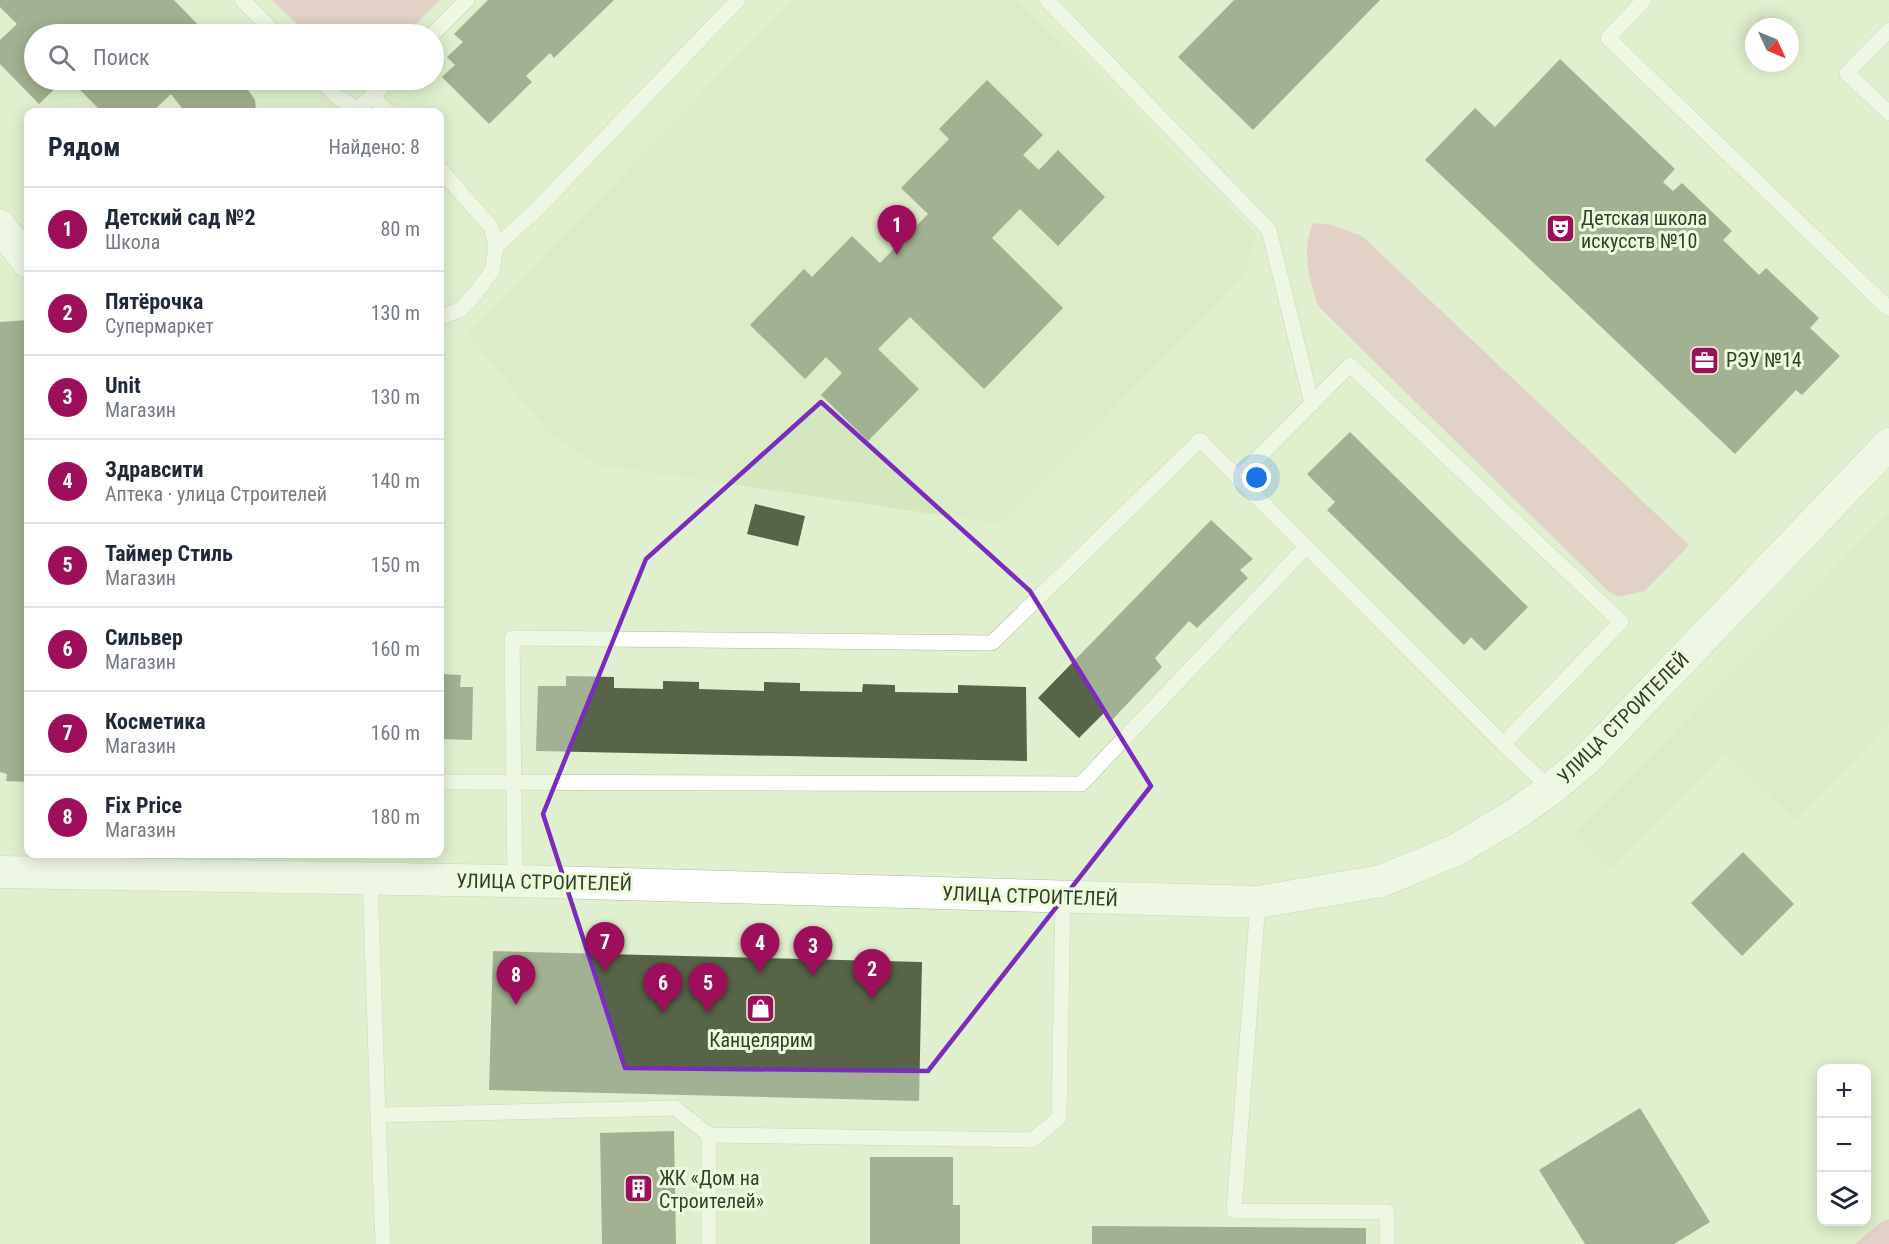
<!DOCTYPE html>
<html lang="ru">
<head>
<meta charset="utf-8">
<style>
	:root { --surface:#fff; --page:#f6f6f7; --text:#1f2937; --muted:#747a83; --line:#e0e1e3; --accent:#9e0f5b }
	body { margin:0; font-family:"Roboto Condensed",sans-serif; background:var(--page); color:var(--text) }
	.controls { position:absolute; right:18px; bottom:18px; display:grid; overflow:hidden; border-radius:12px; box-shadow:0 3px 15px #0003 }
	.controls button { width:54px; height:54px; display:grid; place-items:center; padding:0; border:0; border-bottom:2px solid var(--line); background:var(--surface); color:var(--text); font:30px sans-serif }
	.compass { position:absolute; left:1745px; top:18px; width:54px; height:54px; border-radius:50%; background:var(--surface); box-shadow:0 3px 15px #0003; rotate:134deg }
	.you { position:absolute; left:1257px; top:478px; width:21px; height:21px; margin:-15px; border:4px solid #fff; border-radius:50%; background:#1a73e8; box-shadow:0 0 0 9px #1a73e833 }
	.badge { display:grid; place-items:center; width:39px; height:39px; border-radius:50%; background:var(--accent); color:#fff; font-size:20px; font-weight:700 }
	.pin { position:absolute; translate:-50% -50px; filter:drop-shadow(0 2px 3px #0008) }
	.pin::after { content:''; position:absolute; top:32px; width:21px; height:18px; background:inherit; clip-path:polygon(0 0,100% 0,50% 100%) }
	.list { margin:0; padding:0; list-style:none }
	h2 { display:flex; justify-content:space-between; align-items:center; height:78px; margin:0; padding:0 24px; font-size:26px }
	h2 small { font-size:20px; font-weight:400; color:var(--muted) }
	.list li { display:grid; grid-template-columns:39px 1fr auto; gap:18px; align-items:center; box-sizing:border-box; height:84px; padding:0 24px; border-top:2px solid var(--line) }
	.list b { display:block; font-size:22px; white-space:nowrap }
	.list p { margin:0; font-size:20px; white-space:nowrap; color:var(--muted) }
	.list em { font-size:20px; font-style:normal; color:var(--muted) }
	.icon { flex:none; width:33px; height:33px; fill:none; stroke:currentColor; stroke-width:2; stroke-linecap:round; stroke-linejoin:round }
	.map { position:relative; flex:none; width:1889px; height:1244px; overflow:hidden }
	.search { position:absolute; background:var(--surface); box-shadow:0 3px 15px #0003; left:24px; top:24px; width:420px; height:66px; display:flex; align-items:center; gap:15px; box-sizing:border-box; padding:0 21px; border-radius:33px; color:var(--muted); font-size:22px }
	.panel { position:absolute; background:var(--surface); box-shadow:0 3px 15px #0003; left:24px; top:108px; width:420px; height:750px; border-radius:12px }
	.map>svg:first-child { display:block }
	.built { fill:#d4e7be }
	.green { fill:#e3acbf }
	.building { fill:#576447 }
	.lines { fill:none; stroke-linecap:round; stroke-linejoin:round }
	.service-casing { stroke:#adbc9c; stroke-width:16 }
	.minor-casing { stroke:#adbc9c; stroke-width:33 }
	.service { stroke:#fff; stroke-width:15 }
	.minor { stroke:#fff; stroke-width:32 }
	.marked { fill:none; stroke:#7b2cbf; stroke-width:4.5; stroke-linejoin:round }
	.labels { text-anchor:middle; stroke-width:6; stroke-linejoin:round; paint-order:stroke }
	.poi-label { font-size:20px; fill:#363c2f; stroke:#edfddb; text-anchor:start }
	.street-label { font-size:20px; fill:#363c2f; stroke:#edfddb }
</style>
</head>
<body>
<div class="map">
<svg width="1889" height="1244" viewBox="0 0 1889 1244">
	<rect width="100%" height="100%" fill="#e0f0ce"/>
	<g class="built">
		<path d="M792 0H1018L1256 234 1245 275 1001 524 594 464 549 433 468 334Z"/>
		<path d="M1889 513V724L1794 820 1725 753 1610 869 1574 833Z"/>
	</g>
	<g class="green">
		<path d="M272 0H440L406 34H307Z"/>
		<path d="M1313 223 1332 225 1362 236 1689 545 1645 591 1618 597 1607 590 1318 306C1309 276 1301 253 1313 223Z"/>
		<path d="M1889 1219V1244H1855L1880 1223Z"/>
	</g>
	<g class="building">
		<path d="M0 0H174L207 34H34V80H64L39 104 0 64V40L17 24 0 7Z"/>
		<path d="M488 0H614L554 58 550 53 526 76 532 82 489 124 442 77 455 65 447 57 463 42 454 34Z"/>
		<path d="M1234 0H1380L1253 130 1178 57Z"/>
		<path d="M1560 59 1675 169 1663 182 1673 191 1682 183 1732 231 1723 240 1759 275 1766 268 1819 318 1810 328 1840 356 1802 395 1796 390 1735 454 1425 160 1475 108 1495 127Z"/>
		<path d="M70 80H251L254 83 248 90 255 100 256 112H185L171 94 152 112H102Z"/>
		<path d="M987 80 1043 135 1023 155 1039 170 1058 150 1105 197 1058 246 1020 209 992 238 1063 308 984 389 910 317 878 349 919 389 868 441 821 395 842 373 826 357 805 379 750 325 804 269 812 277 852 236 880 263 928 214 901 188 949 139 939 129Z"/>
		<path d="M28 320V782L6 781 7 774 0 772V322Z"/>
		<path d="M1350 432 1528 607 1485 651 1471 637 1464 645 1327 510 1335 502 1307 474Z"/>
		<path d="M755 504 805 516 798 546 747 534Z"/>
		<path d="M1211 520 1253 559 1240 570 1248 578 1197 628 1189 621 1155 658 1162 667 1112 720 1104 713 1079 738 1038 698Z"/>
		<path d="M440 674 461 675 460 687H473L472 740 440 739Z"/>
		<path d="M566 676 614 677V688L663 689V681L699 682V689L764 691V682L800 683V691L862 692 863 684 895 685V692L958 693V685L1026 687 1027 761 536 751 538 686H566Z"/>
		<path d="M1743 852 1794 904 1742 956 1691 903Z"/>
		<path d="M493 951 922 962 919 1101 489 1090Z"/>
		<path d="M1640 1108 1710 1222 1674 1244H1585L1539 1170Z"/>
		<path d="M674 1131 676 1244H602L600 1133Z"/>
		<path d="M870 1157H953V1205H960V1244H870Z"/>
		<path d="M1092 1226 1366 1228V1244H1092Z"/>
	</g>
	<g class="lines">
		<defs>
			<g id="service">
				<path d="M242 0 276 34"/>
				<path d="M1047 0 1269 230 1312 404"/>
				<path d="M1644 0 1608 38 1889 309"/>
				<path d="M1889 30 1847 73 1889 113"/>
				<path d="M433 34 467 0"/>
				<path d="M320 80 337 97 358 109 372 96"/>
				<path d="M388 112 372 96 389 80"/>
				<path d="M440 169 491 227 496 247 492 271 476 293 460 310 440 317"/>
				<path d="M496 247 536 210 738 0"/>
				<path d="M1238 478 1350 365 1621 622 1503 744"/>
				<path d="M440 782 1081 784 1306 547"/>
				<path d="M96 871 113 854"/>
				<path d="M370 878 378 1115"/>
				<path d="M515 881 512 638 992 643 1200 440 1503 744 1551 789"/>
				<path d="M1258 902 1234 1211 1387 1212V1244"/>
				<path d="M709 1135 1032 1140 1059 1118 1063 897"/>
				<path d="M383 1244 378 1115 675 1108 709 1135V1244"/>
			</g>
			<g id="minor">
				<path d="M0 226 28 262"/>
				<path d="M0 872 515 881 1258 902 1381 881 1456 850 1513 816 1551 789 1587 759 1889 444"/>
			</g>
		</defs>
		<use href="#service" class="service-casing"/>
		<use href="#minor" class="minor-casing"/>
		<use href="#service" class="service"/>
		<use href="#minor" class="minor"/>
	</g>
	<path d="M0 0H1889V1244H0ZM821 402 1030 591 1151 786 928 1071 625 1068 543 814 646 559Z" fill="#e0f0ce" fill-opacity=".55" fill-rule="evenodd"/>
	<path class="marked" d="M821 402 1030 591 1151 786 928 1071 625 1068 543 814 646 559Z"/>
	<defs>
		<symbol id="theatre-square" viewBox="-11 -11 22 22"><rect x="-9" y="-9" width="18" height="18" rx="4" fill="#9e0f5b" stroke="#edfddb"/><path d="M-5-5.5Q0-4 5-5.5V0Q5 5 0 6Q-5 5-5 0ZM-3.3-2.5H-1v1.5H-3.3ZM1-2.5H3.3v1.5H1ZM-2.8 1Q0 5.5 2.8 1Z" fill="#fff"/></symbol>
		<symbol id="office-square" viewBox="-11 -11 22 22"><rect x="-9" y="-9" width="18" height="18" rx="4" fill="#9e0f5b" stroke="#edfddb"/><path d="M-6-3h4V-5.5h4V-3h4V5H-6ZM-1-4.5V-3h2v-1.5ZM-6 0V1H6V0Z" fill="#fff"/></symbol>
		<symbol id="shop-square" viewBox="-11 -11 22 22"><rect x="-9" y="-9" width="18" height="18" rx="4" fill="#9e0f5b" stroke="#edfddb"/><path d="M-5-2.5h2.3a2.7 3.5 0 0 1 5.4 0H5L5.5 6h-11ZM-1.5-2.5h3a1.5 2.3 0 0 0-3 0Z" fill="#fff"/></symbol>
		<symbol id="building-square" viewBox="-11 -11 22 22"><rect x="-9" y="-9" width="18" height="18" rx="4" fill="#9e0f5b" stroke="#edfddb"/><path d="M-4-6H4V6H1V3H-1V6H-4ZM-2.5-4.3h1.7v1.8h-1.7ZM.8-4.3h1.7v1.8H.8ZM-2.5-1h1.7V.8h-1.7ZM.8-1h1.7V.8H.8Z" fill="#fff"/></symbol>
	</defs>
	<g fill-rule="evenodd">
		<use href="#theatre-square" x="1544" y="212" width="33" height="33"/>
		<use href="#office-square" x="1688" y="344" width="33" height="33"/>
		<use href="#shop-square" x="744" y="992" width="33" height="33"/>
		<use href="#building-square" x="622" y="1172" width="33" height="33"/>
	</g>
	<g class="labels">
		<g class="poi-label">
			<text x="1581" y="225">Детская школа<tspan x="1581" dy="23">искусств №10</tspan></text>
			<text x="1726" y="367">РЭУ №14</text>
			<text x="761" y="1047" text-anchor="middle">Канцелярим</text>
			<text x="659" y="1185">ЖК «Дом на<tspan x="659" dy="23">Строителей»</tspan></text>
		</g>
		<g class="street-label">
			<text transform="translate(1623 718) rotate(-45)" y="7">УЛИЦА СТРОИТЕЛЕЙ</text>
			<text transform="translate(544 882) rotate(1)" y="7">УЛИЦА СТРОИТЕЛЕЙ</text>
			<text transform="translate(1030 896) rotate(2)" y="7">УЛИЦА СТРОИТЕЛЕЙ</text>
		</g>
	</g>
</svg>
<div class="controls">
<button>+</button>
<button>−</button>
<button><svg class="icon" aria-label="layers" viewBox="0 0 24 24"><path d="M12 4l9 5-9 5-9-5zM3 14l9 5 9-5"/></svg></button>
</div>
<svg class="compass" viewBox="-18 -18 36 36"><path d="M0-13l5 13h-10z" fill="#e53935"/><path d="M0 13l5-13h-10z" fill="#747a83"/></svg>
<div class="you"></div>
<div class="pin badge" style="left:897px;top:255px">1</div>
<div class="pin badge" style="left:872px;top:999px">2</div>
<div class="pin badge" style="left:813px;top:976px">3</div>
<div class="pin badge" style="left:760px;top:973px">4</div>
<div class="pin badge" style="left:708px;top:1013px">5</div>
<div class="pin badge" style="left:663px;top:1013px">6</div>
<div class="pin badge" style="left:605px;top:972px">7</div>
<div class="pin badge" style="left:516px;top:1005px">8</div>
<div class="search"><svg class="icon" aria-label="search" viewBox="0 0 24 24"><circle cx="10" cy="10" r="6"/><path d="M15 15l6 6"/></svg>Поиск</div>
<section class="panel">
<h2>Рядом<small>Найдено: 8</small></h2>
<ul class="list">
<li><span class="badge">1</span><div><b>Детский сад №2</b><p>Школа</p></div><em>80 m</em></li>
<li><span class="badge">2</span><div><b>Пятёрочка</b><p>Супермаркет</p></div><em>130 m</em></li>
<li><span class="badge">3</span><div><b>Unit</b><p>Магазин</p></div><em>130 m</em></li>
<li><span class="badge">4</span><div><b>Здравсити</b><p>Аптека · улица Строителей</p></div><em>140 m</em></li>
<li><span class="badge">5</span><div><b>Таймер Стиль</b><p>Магазин</p></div><em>150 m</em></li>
<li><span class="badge">6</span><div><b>Сильвер</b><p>Магазин</p></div><em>160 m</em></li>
<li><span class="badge">7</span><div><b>Косметика</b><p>Магазин</p></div><em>160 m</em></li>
<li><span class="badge">8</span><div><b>Fix Price</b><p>Магазин</p></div><em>180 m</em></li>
</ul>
</section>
</div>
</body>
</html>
